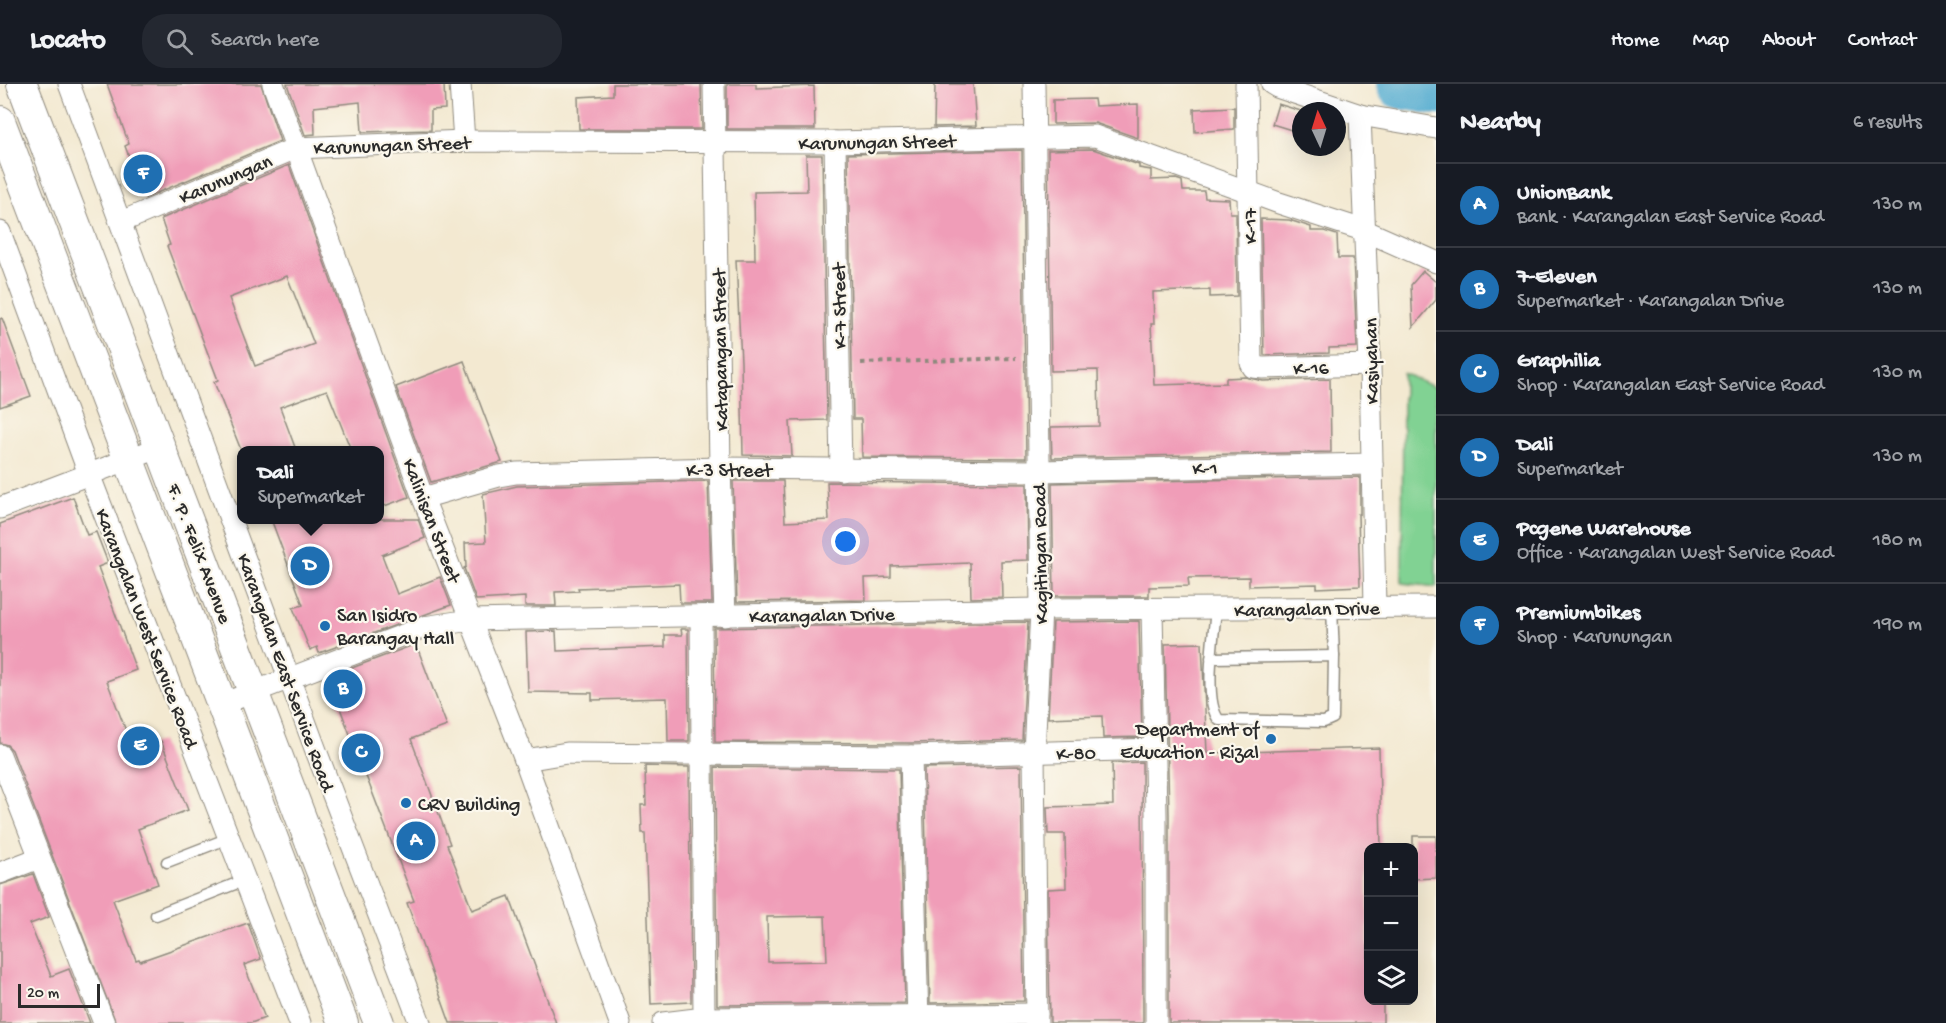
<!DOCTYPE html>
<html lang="en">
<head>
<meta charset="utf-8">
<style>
	:root { --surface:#171b24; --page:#242831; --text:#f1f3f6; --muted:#9ea1a6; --line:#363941; --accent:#1f6fb2 }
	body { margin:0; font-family:"Gochi Hand",sans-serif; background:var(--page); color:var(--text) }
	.controls { position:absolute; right:18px; bottom:18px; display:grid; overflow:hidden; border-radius:12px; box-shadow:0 6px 24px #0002 }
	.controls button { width:54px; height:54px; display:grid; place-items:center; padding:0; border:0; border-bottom:2px solid var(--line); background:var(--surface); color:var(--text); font:30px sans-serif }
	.compass { position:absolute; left:1292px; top:18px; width:54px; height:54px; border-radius:50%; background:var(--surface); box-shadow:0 6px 24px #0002; rotate:356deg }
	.scale { position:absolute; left:18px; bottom:15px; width:82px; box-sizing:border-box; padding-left:6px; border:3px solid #2b2b2b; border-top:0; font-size:16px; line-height:21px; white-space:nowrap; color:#2b2b2b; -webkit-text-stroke:4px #fbf7ec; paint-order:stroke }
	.you { position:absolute; left:846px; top:458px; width:21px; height:21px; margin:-15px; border:4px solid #fff; border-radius:50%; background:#1a73e8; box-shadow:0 0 0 9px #1a73e833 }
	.badge { display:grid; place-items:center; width:39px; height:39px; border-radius:50%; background:var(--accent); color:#fff; font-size:20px; font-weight:700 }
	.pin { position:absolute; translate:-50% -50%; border:3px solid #fff; box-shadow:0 2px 6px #0006 }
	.popup { position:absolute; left:237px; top:362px; width:147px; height:78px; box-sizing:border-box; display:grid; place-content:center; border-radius:12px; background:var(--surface); filter:drop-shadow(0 2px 4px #0005); font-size:20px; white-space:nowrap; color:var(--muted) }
	.popup b { font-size:22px; color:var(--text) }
	.popup::after { content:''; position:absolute; left:50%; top:100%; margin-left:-12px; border:12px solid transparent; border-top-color:var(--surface) }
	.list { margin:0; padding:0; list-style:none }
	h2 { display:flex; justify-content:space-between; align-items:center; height:78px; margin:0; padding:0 24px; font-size:26px }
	h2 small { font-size:20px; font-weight:400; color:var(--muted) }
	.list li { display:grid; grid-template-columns:39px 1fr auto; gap:18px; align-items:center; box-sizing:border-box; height:84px; padding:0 24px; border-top:2px solid var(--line) }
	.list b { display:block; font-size:22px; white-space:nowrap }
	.list p { margin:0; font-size:20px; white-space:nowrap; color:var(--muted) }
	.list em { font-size:20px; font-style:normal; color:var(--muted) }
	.icon { flex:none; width:33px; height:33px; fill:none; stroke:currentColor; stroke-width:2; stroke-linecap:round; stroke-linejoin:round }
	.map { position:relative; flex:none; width:1436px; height:939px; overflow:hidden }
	header { display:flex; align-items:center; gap:36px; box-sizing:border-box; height:84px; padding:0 30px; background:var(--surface); border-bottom:2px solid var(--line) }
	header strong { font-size:28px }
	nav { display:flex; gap:33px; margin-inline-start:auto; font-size:21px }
	.search { width:420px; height:54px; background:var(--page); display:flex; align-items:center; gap:15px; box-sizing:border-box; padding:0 21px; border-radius:24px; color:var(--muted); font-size:22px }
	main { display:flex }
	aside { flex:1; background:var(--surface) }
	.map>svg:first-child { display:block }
	.green { fill:#81d293; stroke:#567e5f; stroke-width:1.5 }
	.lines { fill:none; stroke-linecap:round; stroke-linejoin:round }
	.river { stroke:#52acd0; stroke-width:50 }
	.building { fill:#f09db8; fill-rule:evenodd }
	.lane-casing { stroke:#8f8a7e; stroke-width:13 }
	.street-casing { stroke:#8f8a7e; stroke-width:23 }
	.secondary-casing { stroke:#8f8a7e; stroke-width:32 }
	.path { stroke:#8f8a7e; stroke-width:4; stroke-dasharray:4.5 4.5; stroke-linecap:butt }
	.lane { stroke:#fff; stroke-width:10 }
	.street { stroke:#fff; stroke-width:21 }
	.secondary { stroke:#fff; stroke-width:30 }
	.poi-dot { fill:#1f6fb2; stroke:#fbf7ec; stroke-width:2 }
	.labels { text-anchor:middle; stroke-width:4.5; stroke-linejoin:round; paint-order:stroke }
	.street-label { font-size:20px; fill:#2b2b2b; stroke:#fbf7ec }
	.poi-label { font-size:20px; fill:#2b2b2b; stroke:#fbf7ec; text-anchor:start }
</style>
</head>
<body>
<header>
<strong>Locato</strong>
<div class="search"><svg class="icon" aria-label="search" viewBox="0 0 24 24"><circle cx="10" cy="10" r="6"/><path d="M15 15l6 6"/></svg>Search here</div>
<nav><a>Home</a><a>Map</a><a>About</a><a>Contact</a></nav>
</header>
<main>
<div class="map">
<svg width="1436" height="939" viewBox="0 0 1436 939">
	<rect width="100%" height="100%" fill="#fbf7ec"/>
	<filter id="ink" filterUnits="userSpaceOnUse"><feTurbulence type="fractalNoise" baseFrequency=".0167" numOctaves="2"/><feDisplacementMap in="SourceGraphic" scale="12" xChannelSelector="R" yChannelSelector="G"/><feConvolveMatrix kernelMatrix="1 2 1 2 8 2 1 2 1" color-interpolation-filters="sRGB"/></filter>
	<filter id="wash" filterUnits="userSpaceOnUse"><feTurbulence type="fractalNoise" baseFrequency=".008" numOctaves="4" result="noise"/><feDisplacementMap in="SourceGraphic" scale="24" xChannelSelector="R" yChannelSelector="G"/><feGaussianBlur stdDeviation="1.35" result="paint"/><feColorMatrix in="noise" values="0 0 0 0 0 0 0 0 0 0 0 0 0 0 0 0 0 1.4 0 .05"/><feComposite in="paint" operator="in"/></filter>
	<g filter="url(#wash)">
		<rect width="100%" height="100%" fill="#f3e9d1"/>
		<path class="green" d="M1403 289 1436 304V503L1402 499Z"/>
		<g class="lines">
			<path class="river" d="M1401 0 1436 6"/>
		</g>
		<g id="blocks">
			<g class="building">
				<path d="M107 0H261L280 57 145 114 125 62 129 60Z"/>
				<path d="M287 0H444L445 25 431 26V46L362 48 360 18 314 23 315 50 305 51Z"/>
				<path d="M613 0H701L702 45H579L578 13 613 11Z"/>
				<path d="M727 0H756V4L814 2 815 45H727Z"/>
				<path d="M935 0H973L976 42 934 43Z"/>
				<path d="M1094 15 1095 22 1138 20V54L1095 39 1053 40V16Z"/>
				<path d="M1278 20 1301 27V49L1272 40Z"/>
				<path d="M1234 23V45L1195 48 1194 25Z"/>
				<path d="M1093 65 1139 81V84L1151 86V96L1176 95 1182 97 1183 107H1204L1205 114 1229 115 1230 129H1236L1237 212 1210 213V206L1153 208 1154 240H1151L1154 301 1226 299V294L1245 293 1263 297 1330 295 1331 368 1052 374 1051 343 1099 342 1098 286 1051 287 1048 66Z"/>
				<path d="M1022 66 1026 374 862 373 861 335H853L848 70Z"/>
				<path d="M806 71H822L827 336 790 337 792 372 743 371 741 278 736 176H755L754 108 807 107Z"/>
				<path d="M289 81 409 413 379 424V366H351L327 306 280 323 296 366H241L214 298 218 296 167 162 170 161 161 135ZM287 192 314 260 255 282 229 214Z"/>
				<path d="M1261 135 1289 136 1311 143V147H1324L1337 151 1338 174H1353L1357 263 1329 264V269L1264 271Z"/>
				<path d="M1423 187 1436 198V216L1413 243 1411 201Z"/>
				<path d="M2 234 31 312 0 323V235Z"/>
				<path d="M464 277 502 378 431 398 396 303Z"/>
				<path d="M1360 393V430H1358L1360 502 1317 504V500L1249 502V493L1188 494 1189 502 1149 503V512H1054L1052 399Z"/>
				<path d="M708 397 712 519H680L679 500 578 504 579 507 555 508 556 522H525V513L476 516 464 484 466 483 465 459 486 458 483 410 517 402Z"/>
				<path d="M733 397H783L785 438 829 436 827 398 1027 400 1028 476 1001 477 1002 513 971 514 970 479 891 482V493L865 494 866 516 737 518Z"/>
				<path d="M73 413 87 451 96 448 108 479 98 483 136 586 107 597 134 668 161 657 188 726 138 745 158 800 113 816 136 876 139 875 140 877 248 839 261 875 244 881 265 934 251 939H116L12 666 7 661 0 659V440Z"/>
				<path d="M271 435H418L425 454 382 471 397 510 440 493 451 521 319 569 317 563 310 566 293 524 303 521Z"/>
				<path d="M1139 537 1142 653 1103 654 1102 632 1048 634 1053 538Z"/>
				<path d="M1028 538 1022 656 911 659 715 658 714 544Z"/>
				<path d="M681 545H688L689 657H668L667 614 592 616V609L528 608 526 548 556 547 557 567 665 563V551H682Z"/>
				<path d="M1202 559 1207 669 1379 664 1381 764H1368V917H1383V939H1169V731L1165 560Z"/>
				<path d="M416 560 447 642 411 655 450 760 447 761 457 786 472 826 509 812 556 939H450L407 819 414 817 328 593Z"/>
				<path d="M1142 678 1143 939H1050L1048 805 1066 804 1065 750H1048L1047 723 1113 721 1112 679Z"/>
				<path d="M645 682 689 683 691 918 651 920 645 749H642L641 721H646Z"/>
				<path d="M1021 682 1024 917 930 919 924 684Z"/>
				<path d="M715 683 899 685 905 919 717 921ZM825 832 827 877 768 878 767 833Z"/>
				<path d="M1413 752H1436V794L1413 795Z"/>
				<path d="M33 790 49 833 30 840 51 892 69 885 90 939H0V801Z"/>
			</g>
		</g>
	</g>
	<g filter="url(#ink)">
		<use href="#blocks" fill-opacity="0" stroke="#8f8a7e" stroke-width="1.5"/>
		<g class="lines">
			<defs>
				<g id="lane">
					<path d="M1332 524 1334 572"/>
					<path d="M1211 574 1334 572 1333 634 1324 638 1219 636C1203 617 1214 550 1216 525"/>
					<path d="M167 778 229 754"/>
					<path d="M156 831 245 796"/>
				</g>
				<g id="street">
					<path d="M69 0 315 664 420 939"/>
					<path d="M273 0 423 414 525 676 620 939"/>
					<path d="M460 0 464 57"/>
					<path d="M714 0 720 384 725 532"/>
					<path d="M1034 0 1041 525 1034 669 1037 939"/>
					<path d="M1246 0 1251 279 1253 283 1263 284 1370 281"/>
					<path d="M1272 0 1277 3 1360 31 1436 44"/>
					<path d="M1360 31 1370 281 1375 523"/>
					<path d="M835 58 841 386"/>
					<path d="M121 138 296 64 464 57 835 58 1095 52 1279 119 1366 147 1436 178"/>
					<path d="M0 148 89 390 300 939"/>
					<path d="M423 414 499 392 516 389 720 384 1038 387 1372 380"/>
					<path d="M0 424 161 363"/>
					<path d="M1152 525 1156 731V939"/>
					<path d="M701 532 704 934"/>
					<path d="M222 620 424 543 470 536 1041 525 1436 523"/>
					<path d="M0 671 104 939"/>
					<path d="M911 672 918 939"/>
					<path d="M525 676 567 669 911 672 1155 665"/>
					<path d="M0 789 39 774"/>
					<path d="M663 939 704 934 1037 930"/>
				</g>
				<g id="secondary">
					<path d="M22 0 379 939"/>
					<path d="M0 37 343 939"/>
				</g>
			</defs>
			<use href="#lane" class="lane-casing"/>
			<use href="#street" class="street-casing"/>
			<use href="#secondary" class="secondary-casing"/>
			<path class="path" d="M861 279 1016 274"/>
			<use href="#lane" class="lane"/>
			<use href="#street" class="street"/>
			<use href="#secondary" class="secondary"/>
		</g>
	</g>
	<g class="poi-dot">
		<circle cx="325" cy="542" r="6"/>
		<circle cx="1271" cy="655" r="6"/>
		<circle cx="406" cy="719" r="6"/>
	</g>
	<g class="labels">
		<g class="street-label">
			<text transform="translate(877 57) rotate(-1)" y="7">Karunungan Street</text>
			<text transform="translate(392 60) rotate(-2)" y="7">Karunungan Street</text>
			<text transform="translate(225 94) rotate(-23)" y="7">Karunungan</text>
			<text transform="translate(1249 142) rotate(-91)" y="7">K-17</text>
			<text transform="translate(838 222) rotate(-91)" y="7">K-7 Street</text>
			<text transform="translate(719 266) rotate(-91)" y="7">Katapangan Street</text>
			<text transform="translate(1370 277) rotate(-91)" y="7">Kasiyahan</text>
			<text transform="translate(1311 283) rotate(-2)" y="7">K-16</text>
			<text transform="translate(1205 383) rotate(-1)" y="7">K-1</text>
			<text x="729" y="392">K-3 Street</text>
			<text transform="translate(433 436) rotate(69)" y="7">Kalinisan Street</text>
			<text transform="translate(201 469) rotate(69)" y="7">F. P. Felix Avenue</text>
			<text transform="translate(1039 470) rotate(-91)" y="7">Kagitingan Road</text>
			<text transform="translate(1307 524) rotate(-1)" y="7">Karangalan Drive</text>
			<text transform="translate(822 530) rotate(-1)" y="7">Karangalan Drive</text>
			<text transform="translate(148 544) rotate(69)" y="7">Karangalan West Service Road</text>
			<text transform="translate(287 588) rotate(70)" y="7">Karangalan East Service Road</text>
			<text transform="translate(1076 668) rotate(-2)" y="7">K-80</text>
		</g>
		<g class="poi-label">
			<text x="337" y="537">San Isidro<tspan x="337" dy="23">Barangay Hall</tspan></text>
			<text x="1259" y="651" text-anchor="end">Department of<tspan x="1259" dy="23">Education - Rizal</tspan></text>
			<text x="418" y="726">CRV Building</text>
		</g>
	</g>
</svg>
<div class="controls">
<button>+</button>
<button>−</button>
<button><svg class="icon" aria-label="layers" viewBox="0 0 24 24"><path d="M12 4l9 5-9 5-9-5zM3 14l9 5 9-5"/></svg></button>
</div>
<svg class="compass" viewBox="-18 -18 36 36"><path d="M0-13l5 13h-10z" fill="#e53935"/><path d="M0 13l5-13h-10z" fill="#9ea1a6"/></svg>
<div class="scale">20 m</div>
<div class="you"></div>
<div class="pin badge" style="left:416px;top:757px">A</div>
<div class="pin badge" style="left:343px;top:605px">B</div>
<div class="pin badge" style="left:361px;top:669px">C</div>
<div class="pin badge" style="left:310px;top:482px">D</div>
<div class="popup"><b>Dali</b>Supermarket</div>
<div class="pin badge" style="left:140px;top:662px">E</div>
<div class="pin badge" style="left:143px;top:90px">F</div>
</div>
<aside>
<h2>Nearby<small>6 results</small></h2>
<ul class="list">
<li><span class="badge">A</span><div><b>UnionBank</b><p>Bank · Karangalan East Service Road</p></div><em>130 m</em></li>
<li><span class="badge">B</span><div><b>7-Eleven</b><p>Supermarket · Karangalan Drive</p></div><em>130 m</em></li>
<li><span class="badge">C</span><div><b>Graphilia</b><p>Shop · Karangalan East Service Road</p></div><em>130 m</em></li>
<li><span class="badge">D</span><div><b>Dali</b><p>Supermarket</p></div><em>130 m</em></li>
<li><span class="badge">E</span><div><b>Pcgene Warehouse</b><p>Office · Karangalan West Service Road</p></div><em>180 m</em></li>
<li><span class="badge">F</span><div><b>Premiumbikes</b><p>Shop · Karunungan</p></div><em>190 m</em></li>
</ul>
</aside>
</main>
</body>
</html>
